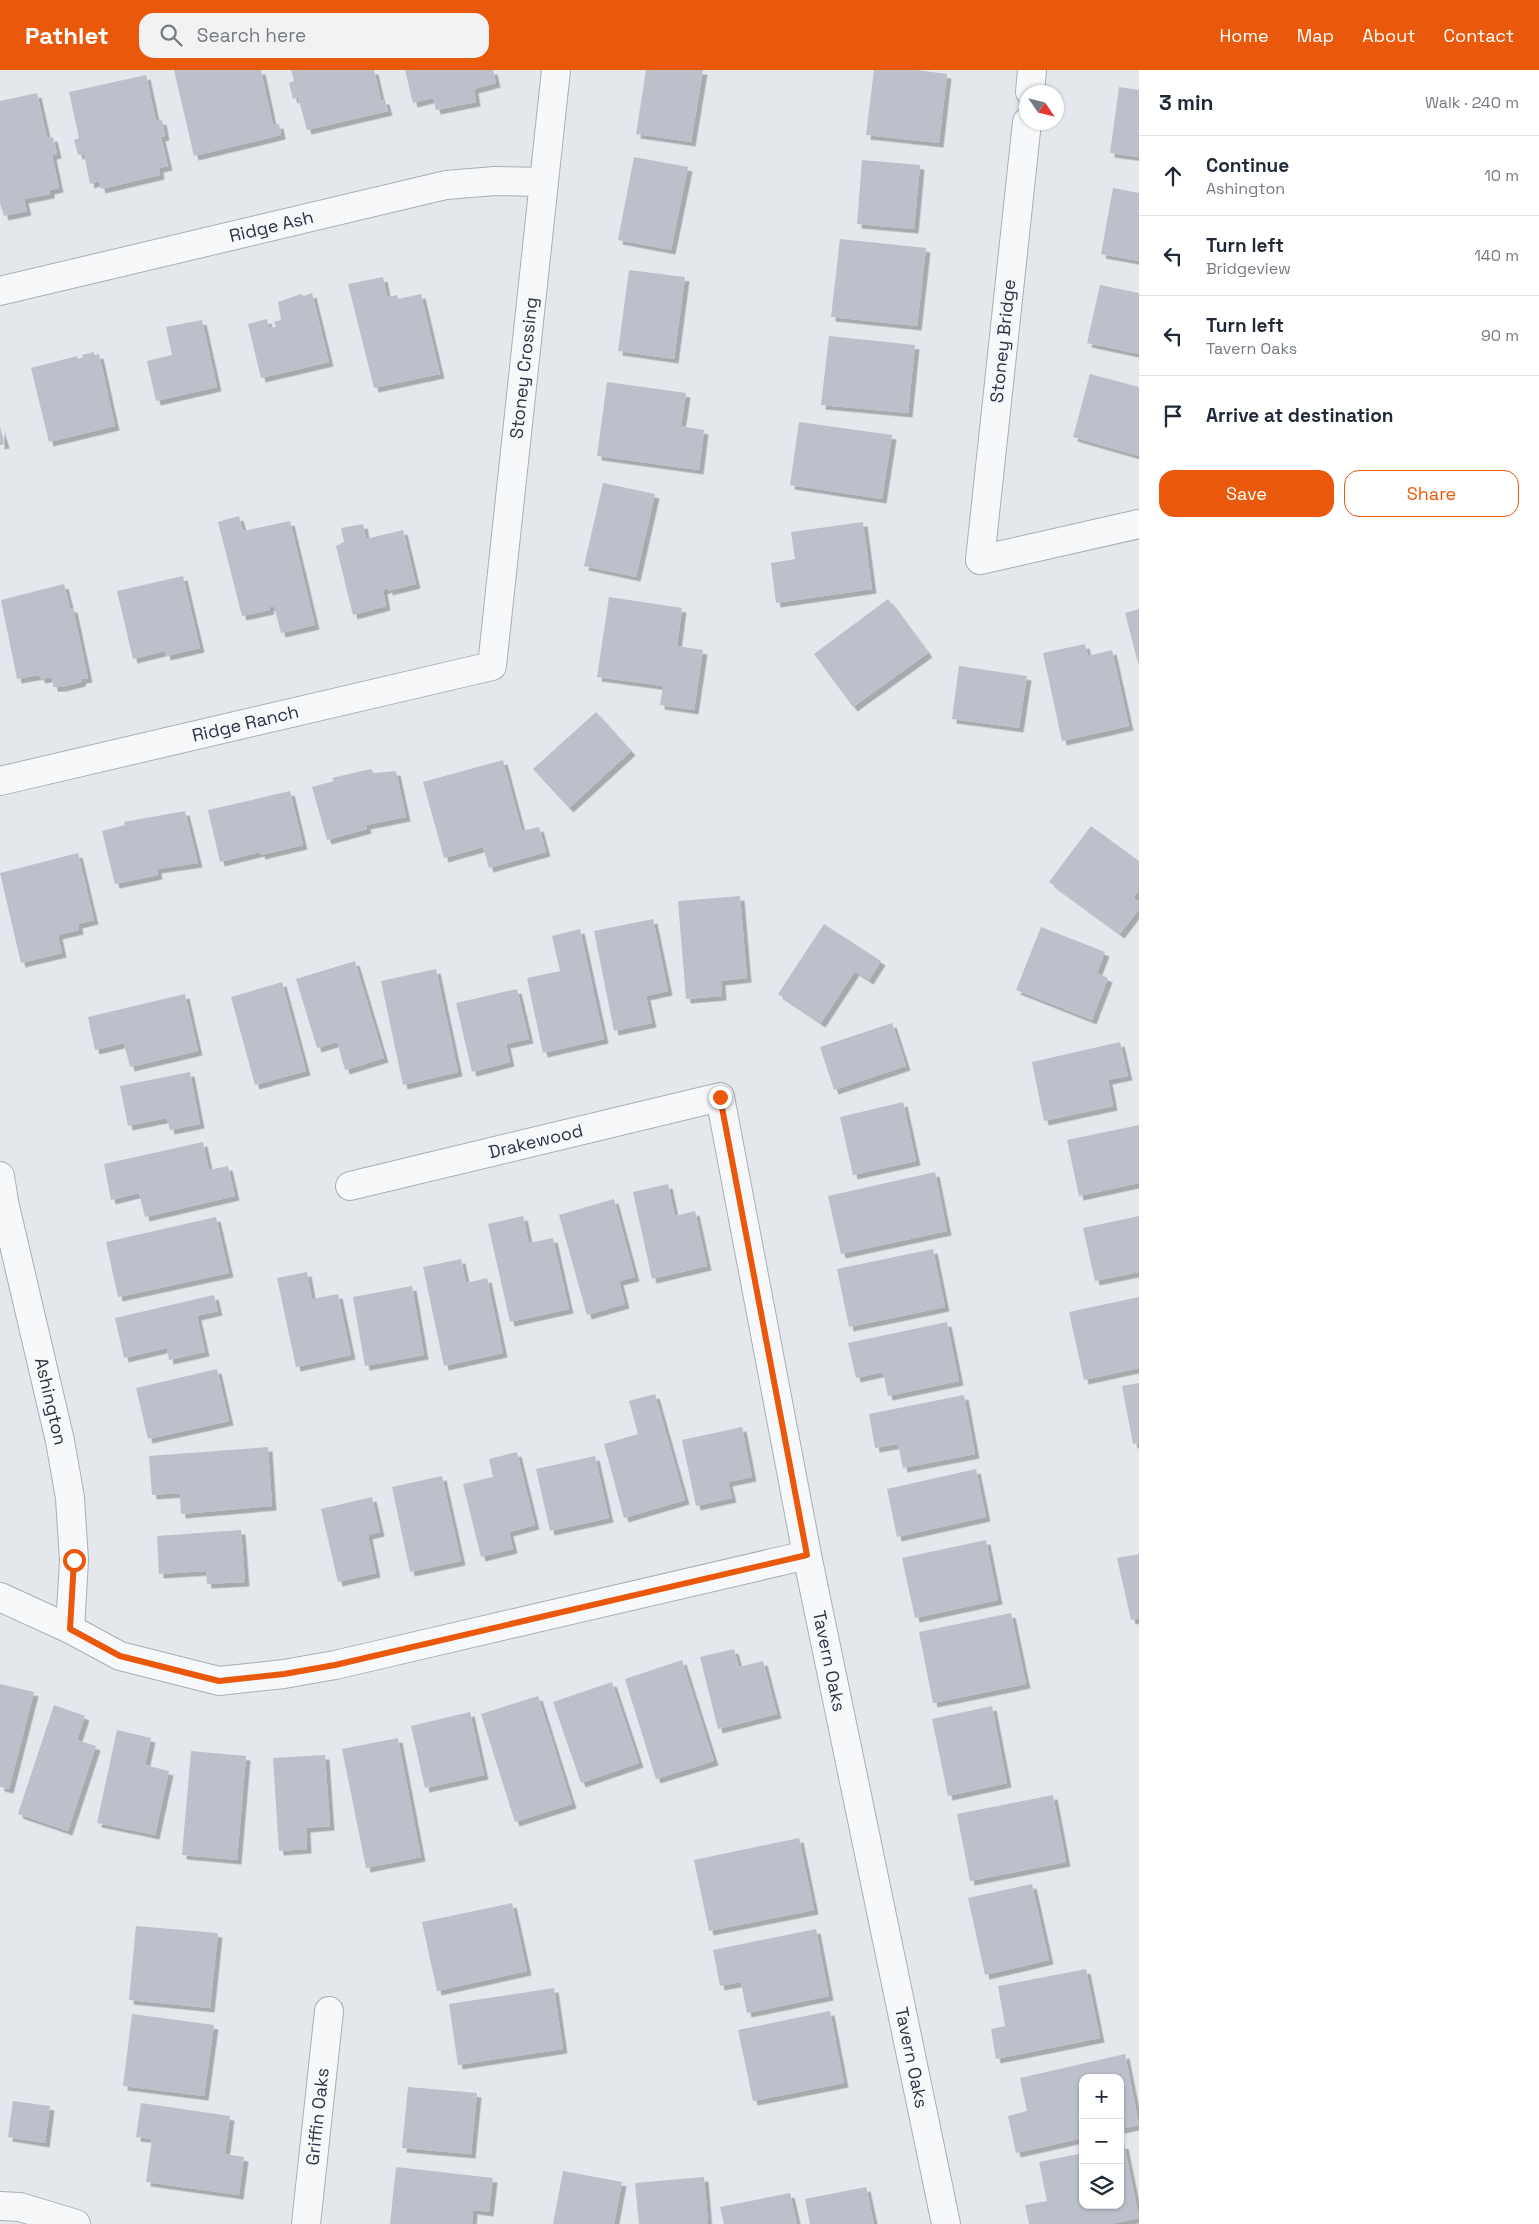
<!DOCTYPE html>
<html lang="en">
<head>
<meta charset="utf-8">
<style>
	:root { --surface:#fff; --page:#f2f2f3; --text:#1f2937; --muted:#747a83; --line:#e0e1e3; --accent:#ea580c }
	body { margin:0; font-family:"Space Grotesk",sans-serif; background:var(--page); color:var(--text) }
	.controls { position:absolute; right:15px; bottom:15px; display:grid; overflow:hidden; border-radius:10px; box-shadow:0 1px 4px #0004 }
	.controls button { width:45px; height:45px; display:grid; place-items:center; padding:0; border:0; border-bottom:1px solid var(--line); background:var(--surface); color:var(--text); font:25px sans-serif }
	.compass { position:absolute; left:1019px; top:15px; width:45px; height:45px; border-radius:50%; background:var(--surface); box-shadow:0 1px 4px #0004; rotate:125deg }
	.stop { position:absolute; width:15px; height:15px; margin:-11px; border:4px solid #ea580c; border-radius:50%; background:#fff }
	.stop.end { background:#ea580c; border-color:#fff; box-shadow:0 1px 5px #0008 }
	.list { margin:0; padding:0; list-style:none }
	h2 { display:flex; justify-content:space-between; align-items:center; height:65px; margin:0; padding:0 20px; font-size:21px }
	h2 small { font-size:16px; font-weight:400; color:var(--muted) }
	.list li { display:grid; grid-template-columns:32px 1fr auto; gap:15px; align-items:center; box-sizing:border-box; height:80px; padding:0 20px; border-top:1px solid var(--line) }
	.list b { display:block; font-size:19px; white-space:nowrap }
	.list p { margin:0; font-size:16px; white-space:nowrap; color:var(--muted) }
	.list em { font-size:16px; font-style:normal; color:var(--muted) }
	.actions { display:flex; gap:10px; padding:15px 20px }
	.actions a { flex:1; padding:11px 0; border:1px solid var(--accent); border-radius:15px; text-align:center; font-size:18px; color:var(--accent) }
	.actions .main { background:var(--accent); color:#fff }
	.icon { flex:none; width:28px; height:28px; fill:none; stroke:currentColor; stroke-width:2; stroke-linecap:round; stroke-linejoin:round }
	.map { position:relative; flex:none; width:1139px; height:2154px; overflow:hidden }
	header { display:flex; align-items:center; gap:30px; box-sizing:border-box; height:70px; padding:0 25px; background:var(--accent); color:#fff }
	header strong { font-size:24px }
	nav { display:flex; gap:28px; margin-inline-start:auto; font-size:18px }
	.search { width:350px; height:45px; background:var(--page); display:flex; align-items:center; gap:12px; box-sizing:border-box; padding:0 18px; border-radius:15px; color:var(--muted); font-size:19px }
	main { display:flex }
	aside { flex:1; background:var(--surface) }
	.map>svg:first-child { display:block }
	.building { fill:#bbc0ca; filter:url(#shadow) }
	.lines { fill:none; stroke-linecap:round; stroke-linejoin:round }
	.minor-casing { stroke:#a9aeb7; stroke-width:30 }
	.minor { stroke:#f7f8fa; stroke-width:28 }
	.route { stroke:#ea580c; stroke-width:6 }
	.labels { text-anchor:middle; stroke-width:4.5; stroke-linejoin:round; paint-order:stroke }
	.street-label { font-size:18px; fill:#2b3445; stroke:#f4f6f9 }
</style>
</head>
<body>
<header>
<strong>Pathlet</strong>
<div class="search"><svg class="icon" aria-label="search" viewBox="0 0 24 24"><circle cx="10" cy="10" r="6"/><path d="M15 15l6 6"/></svg>Search here</div>
<nav><a>Home</a><a>Map</a><a>About</a><a>Contact</a></nav>
</header>
<main>
<div class="map">
<svg width="1139" height="2154" viewBox="0 0 1139 2154">
	<defs>
		<filter id="shadow"><feDropShadow dx="4.5" dy="4.5" stdDeviation="0" flood-color="#0004"/></filter>
	</defs>
	<rect width="100%" height="100%" fill="#e4e7ec"/>
	<g class="building">
		<path d="M174 0H261L273 55 279 54 281 65 194 86Z"/>
		<path d="M291 0H374L381 30H385L388 41 307 60 298 27 293 29 289 13 294 11Z"/>
		<path d="M405 0H493L496 13 474 19 476 32 436 40 433 28 413 33Z"/>
		<path d="M646 0H703L691 72 636 64Z"/>
		<path d="M874 0H916L947 4 939 73 866 65Z"/>
		<path d="M146 5 156 51 162 50 165 66 161 67 168 96 159 98 160 105 101 119 99 111 90 114 84 84 78 85 74 70 79 68 69 22Z"/>
		<path d="M1119 17 1139 20V87L1110 83Z"/>
		<path d="M37 23 47 68 53 67 57 84 52 85 59 118 50 120V124L24 129 27 141 4 146 0 133V31Z"/>
		<path d="M634 87 688 97 671 180 618 170Z"/>
		<path d="M862 90 920 95 914 159 857 154Z"/>
		<path d="M1113 118 1139 123V191L1101 184Z"/>
		<path d="M840 169 926 178 917 256 831 247Z"/>
		<path d="M629 200 685 207 674 289 618 281Z"/>
		<path d="M383 207 387 227 397 225 398 229 421 224 440 304 374 318 348 214Z"/>
		<path d="M1100 215 1139 223V284L1087 273Z"/>
		<path d="M312 223 329 292 261 308 248 254 267 249 269 258 276 257 274 252 281 250 278 232 301 224 304 226Z"/>
		<path d="M202 250 217 317 156 331 147 291 172 285 166 257Z"/>
		<path d="M829 266 915 275 908 343 821 335Z"/>
		<path d="M94 282V285L99 284 115 356 49 372 31 298 77 286 78 289 83 287 82 285Z"/>
		<path d="M1090 304 1139 317V386L1073 367Z"/>
		<path d="M607 312 686 323 681 356 704 360 699 400 597 386Z"/>
		<path d="M799 352 892 365 882 429 790 415Z"/>
		<path d="M0 357 5 374 0 375Z"/>
		<path d="M603 413 655 424 636 507 584 496Z"/>
		<path d="M239 446 243 461 290 451 315 555 281 563 274 536 269 537 270 540 242 546 218 452Z"/>
		<path d="M863 452 872 519 776 533 771 493 795 489 791 462Z"/>
		<path d="M363 454 366 469 403 460 416 514 388 521V518L383 520 386 536 353 545 336 476 344 472 341 458Z"/>
		<path d="M183 506 200 578 166 586 165 581 133 589 117 521Z"/>
		<path d="M64 514 70 538H73L88 608 82 609 81 612 62 617H53L52 607 41 609 39 605 17 609 1 530Z"/>
		<path d="M609 527 682 538 677 576 703 580 694 640 660 635 663 616 597 607Z"/>
		<path d="M888 529 928 583 853 637 814 584Z"/>
		<path d="M1139 539V593H1138L1125 543Z"/>
		<path d="M1085 574 1088 586 1112 580 1129 656 1062 671 1043 583Z"/>
		<path d="M959 596 1027 606 1019 658 952 649Z"/>
		<path d="M596 642 631 681 569 738 533 699Z"/>
		<path d="M503 690 522 761 539 757 546 782 489 798 483 777 444 788 423 712Z"/>
		<path d="M371 699 374 703 396 701 406 747 366 755 367 759 327 770 312 717 334 711 332 708Z"/>
		<path d="M290 721 303 775 261 785 260 782 220 792 208 740Z"/>
		<path d="M185 741 198 793 157 799 158 805 115 814 102 761 125 755 124 752Z"/>
		<path d="M1091 756 1139 791V820L1133 828 1139 832V839L1120 864 1049 812Z"/>
		<path d="M78 783 94 850 78 854 79 860 58 865 62 883 21 893 0 803Z"/>
		<path d="M740 826 747 908 721 911 722 926 686 929 678 831Z"/>
		<path d="M653 849 668 921 646 926 652 953 614 961 594 861Z"/>
		<path d="M824 854 881 891 869 910 855 901 821 953 778 924Z"/>
		<path d="M1041 857 1105 882 1097 903 1108 908 1092 950 1016 920Z"/>
		<path d="M580 859 604 969 543 983 527 908 560 901 552 866Z"/>
		<path d="M355 891 384 988 345 1000 337 972 317 978 296 909Z"/>
		<path d="M436 899 458 1002 403 1015 381 911Z"/>
		<path d="M282 912 306 1001 255 1015 231 927Z"/>
		<path d="M517 919 529 969 506 974 510 992 472 1002 456 933Z"/>
		<path d="M185 924 198 981 130 997 124 973 95 980 88 947Z"/>
		<path d="M892 953 906 996 834 1020 820 977Z"/>
		<path d="M1120 972 1128 1006 1108 1010 1113 1036 1044 1051 1032 992Z"/>
		<path d="M190 1002 200 1054 170 1060 167 1048 128 1056 120 1016Z"/>
		<path d="M903 1032 916 1091 853 1105 840 1047Z"/>
		<path d="M1139 1055V1113L1079 1126 1067 1070Z"/>
		<path d="M203 1072 209 1100 228 1096 235 1126 145 1147 139 1123 111 1130 104 1094Z"/>
		<path d="M935 1102 947 1161 841 1184 828 1126Z"/>
		<path d="M668 1114 675 1146 695 1141 707 1196 652 1209 633 1122Z"/>
		<path d="M614 1129 635 1207 619 1211 625 1234 587 1245 559 1145Z"/>
		<path d="M523 1146 529 1173 553 1168 569 1239 510 1252 488 1154Z"/>
		<path d="M1139 1146V1202L1095 1211 1083 1158Z"/>
		<path d="M216 1147 229 1203 118 1227 106 1172Z"/>
		<path d="M933 1179 945 1237 849 1257 837 1199Z"/>
		<path d="M461 1189 466 1213 487 1208 503 1283 444 1296 423 1197Z"/>
		<path d="M307 1202 312 1229 338 1224 351 1285 296 1297 277 1208Z"/>
		<path d="M412 1216 424 1285 365 1296 353 1227Z"/>
		<path d="M214 1225 218 1241 197 1246 205 1282 169 1290 167 1278 124 1288 115 1248Z"/>
		<path d="M1139 1227V1298L1084 1310 1069 1242Z"/>
		<path d="M947 1252 959 1311 888 1326 883 1302 856 1308 848 1273Z"/>
		<path d="M217 1299 229 1351 148 1369 136 1318Z"/>
		<path d="M1139 1313V1373L1133 1374 1122 1316Z"/>
		<path d="M655 1324 685 1430 624 1448 604 1374 638 1364 629 1331Z"/>
		<path d="M964 1325 975 1384 903 1398 898 1374 875 1378 869 1344Z"/>
		<path d="M742 1357 752 1407 728 1412 732 1428 696 1436 682 1370Z"/>
		<path d="M268 1377 272 1436 181 1444 180 1423 152 1425 149 1386Z"/>
		<path d="M517 1382 535 1455 509 1462 513 1479 481 1487 463 1414 493 1407 489 1389Z"/>
		<path d="M595 1386 609 1448 550 1461 536 1399Z"/>
		<path d="M976 1399 986 1447 897 1467 887 1419Z"/>
		<path d="M442 1406 461 1491 410 1502 392 1417Z"/>
		<path d="M372 1427 380 1462 368 1465 376 1503 338 1512 321 1439Z"/>
		<path d="M241 1460 245 1512 207 1514 206 1501 159 1504 157 1466Z"/>
		<path d="M986 1470 998 1530 915 1548 902 1488Z"/>
		<path d="M1139 1484V1548L1131 1550 1117 1488Z"/>
		<path d="M1011 1543 1026 1614 933 1633 919 1562Z"/>
		<path d="M734 1579 739 1597 763 1591 777 1644 718 1659 700 1587Z"/>
		<path d="M682 1590 714 1691 656 1709 625 1609Z"/>
		<path d="M612 1612 639 1693 581 1713 553 1632Z"/>
		<path d="M0 1614 34 1622 9 1719 0 1717Z"/>
		<path d="M538 1626 572 1734 515 1752 481 1644Z"/>
		<path d="M54 1635 85 1646 77 1670 96 1676 68 1761 18 1744Z"/>
		<path d="M992 1636 1007 1713 948 1726 932 1649Z"/>
		<path d="M470 1642 484 1705 425 1718 411 1656Z"/>
		<path d="M117 1660 151 1668 145 1695 169 1701 155 1765 97 1753Z"/>
		<path d="M398 1668 421 1787 366 1798 342 1679Z"/>
		<path d="M191 1681 246 1686 237 1790 182 1785Z"/>
		<path d="M325 1685 330 1756 306 1758 307 1779 279 1781 273 1688Z"/>
		<path d="M1053 1725 1066 1792 970 1811 957 1744Z"/>
		<path d="M799 1768 814 1840 709 1861 694 1790Z"/>
		<path d="M1032 1814 1049 1890 985 1905 968 1828Z"/>
		<path d="M512 1833 527 1901 437 1921 422 1852Z"/>
		<path d="M136 1856 218 1863 210 1938 129 1930Z"/>
		<path d="M816 1859 829 1926 747 1943 741 1912 720 1916 713 1880Z"/>
		<path d="M1086 1899 1100 1968 996 1989 991 1959 1005 1956 998 1916Z"/>
		<path d="M554 1918 563 1979 458 1995 449 1934Z"/>
		<path d="M830 1941 844 2013 753 2031 738 1960Z"/>
		<path d="M132 1944 214 1955 204 2026 123 2016Z"/>
		<path d="M1125 1984 1139 2055 1120 2059V2008H1083V2068L1016 2083 1008 2046 1027 2041 1020 2008Z"/>
		<path d="M408 2017 477 2023 471 2084 402 2078Z"/>
		<path d="M13 2031 50 2036 45 2073 8 2067Z"/>
		<path d="M141 2033 230 2046 225 2084 244 2087 239 2125 146 2112 152 2069 136 2067Z"/>
		<path d="M1124 2074 1139 2148 1110 2154H1029L1025 2135 1047 2131 1039 2092 1083 2083V2135H1120V2075Z"/>
		<path d="M396 2097 493 2108 489 2142 473 2140 472 2154H390Z"/>
		<path d="M563 2101 622 2112 614 2154H553Z"/>
		<path d="M704 2107 708 2154H639L635 2113Z"/>
		<path d="M866 2117 874 2154H810L805 2129Z"/>
		<path d="M790 2123 797 2154H724L720 2137Z"/>
	</g>
	<g class="lines">
		<defs>
			<g id="minor">
				<path d="M1030 22 1032 0"/>
				<path d="M1027 52 980 490 1139 454"/>
				<path id="s1" d="M0 221 446 115 495 111 544 112"/>
				<path id="s2" d="M0 711 492 596 556 0"/>
				<path id="s3" d="M0 1106 4 1132 60 1371 70 1428 74 1490 70 1559"/>
				<path id="s4" d="M350 1116 720 1027 807 1485 946 2154"/>
				<path d="M0 1527 70 1559 120 1586 219 1611 284 1604 335 1595 807 1485"/>
				<path d="M0 2136 20 2137 76 2154"/>
				<path id="s5" d="M306 2154 329 1941"/>
			</g>
		</defs>
		<use href="#minor" class="minor-casing"/>
		<use href="#minor" class="minor"/>
	</g>
	<g class="lines">
		<path class="route" d="M74 1490 70 1559 120 1586 219 1611 284 1604 335 1595 807 1485 720 1027"/>
	</g>
	<g class="labels">
		<g class="street-label">
			<text dy="6" stroke="none"><textPath href="#s1" startOffset="279">Ridge Ash</textPath></text>
			<text transform="translate(1003 271) rotate(-84)" y="6">Stoney Bridge</text>
			<text dy="6" stroke="none"><textPath href="#s2" startOffset="805">Stoney Crossing</textPath></text>
			<text dy="6" stroke="none"><textPath href="#s2" startOffset="252">Ridge Ranch</textPath></text>
			<text dy="6" stroke="none"><textPath href="#s4" startOffset="191">Drakewood</textPath></text>
			<text dy="6" stroke="none"><textPath href="#s3" startOffset="231">Ashington</textPath></text>
			<text dy="6" stroke="none"><textPath href="#s4" startOffset="955">Tavern Oaks</textPath></text>
			<text dy="6" stroke="none"><textPath href="#s4" startOffset="1360">Tavern Oaks</textPath></text>
			<text dy="6" stroke="none"><textPath href="#s5" startOffset="108">Griffin Oaks</textPath></text>
		</g>
	</g>
</svg>
<div class="controls">
<button>+</button>
<button>−</button>
<button><svg class="icon" aria-label="layers" viewBox="0 0 24 24"><path d="M12 4l9 5-9 5-9-5zM3 14l9 5 9-5"/></svg></button>
</div>
<svg class="compass" viewBox="-18 -18 36 36"><path d="M0-13l5 13h-10z" fill="#e53935"/><path d="M0 13l5-13h-10z" fill="#747a83"/></svg>
<div class="stop" style="left:74px;top:1490px"></div>
<div class="stop end" style="left:720px;top:1027px"></div>
</div>
<aside>
<h2>3 min<small>Walk · 240 m</small></h2>
<ul class="list">
<li><svg class="icon" aria-label="ahead" viewBox="0 0 24 24"><path d="M12 20V5M6 11l6-6 6 6"/></svg><div><b>Continue</b><p>Ashington</p></div><em>10 m</em></li>
<li><svg class="icon" aria-label="left" viewBox="0 0 24 24"><path d="M17 20v-9H6M10 6l-5 5 5 5"/></svg><div><b>Turn left</b><p>Bridgeview</p></div><em>140 m</em></li>
<li><svg class="icon" aria-label="left" viewBox="0 0 24 24"><path d="M17 20v-9H6M10 6l-5 5 5 5"/></svg><div><b>Turn left</b><p>Tavern Oaks</p></div><em>90 m</em></li>
<li><svg class="icon" aria-label="arrive" viewBox="0 0 24 24"><path d="M6 21V4h12l-3 4 3 4H6"/></svg><div><b>Arrive at destination</b></div></li>
</ul>
<div class="actions"><a class="main">Save</a><a>Share</a></div>
</aside>
</main>
</body>
</html>
